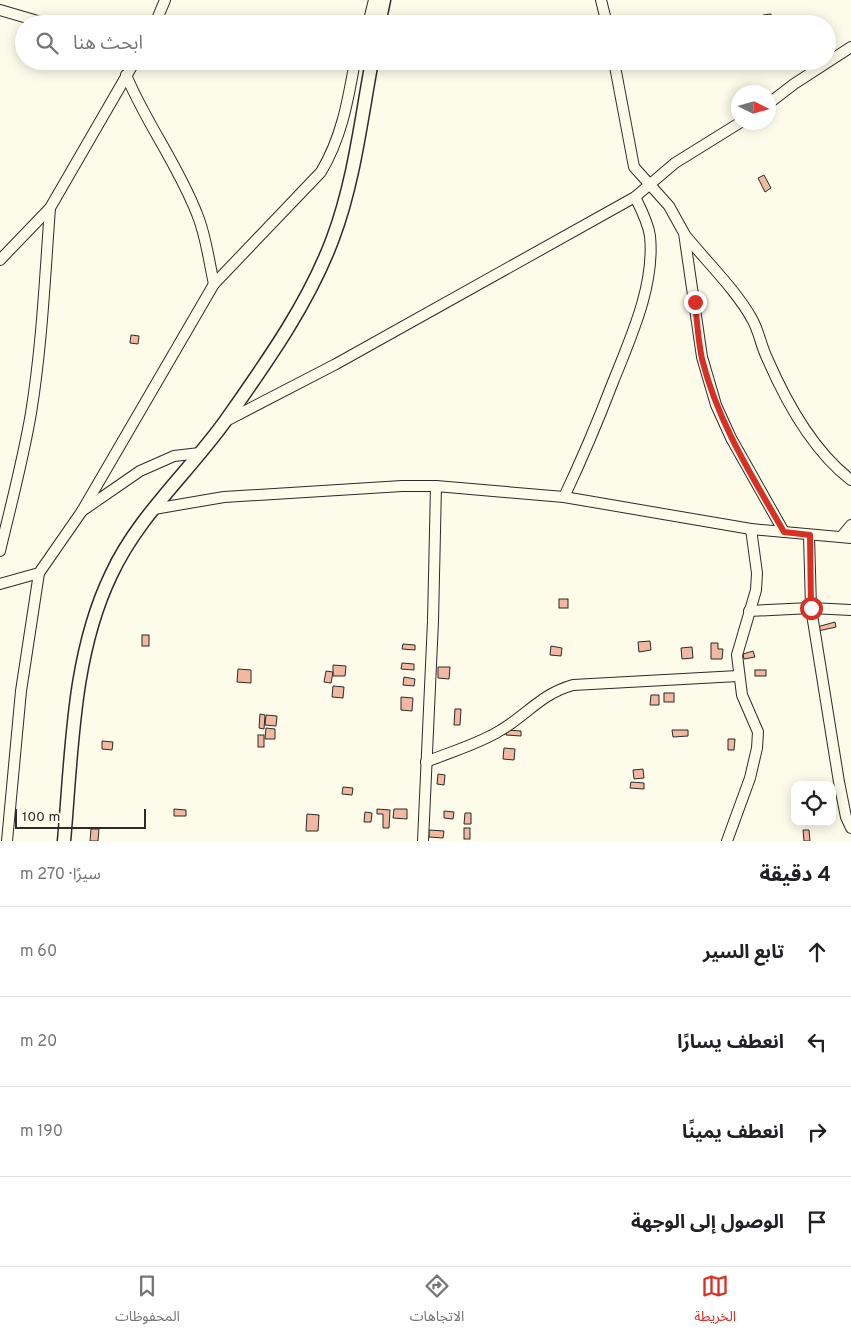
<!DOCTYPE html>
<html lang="ar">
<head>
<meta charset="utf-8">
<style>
	:root { --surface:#fff; --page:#f2f2f2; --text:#202124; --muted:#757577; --line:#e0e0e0; --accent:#d93025 }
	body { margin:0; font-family:Overpass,"Noto Sans Arabic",sans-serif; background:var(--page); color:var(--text); direction:rtl }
	.controls { position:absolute; right:15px; bottom:15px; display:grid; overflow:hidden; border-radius:10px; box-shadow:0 2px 12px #0003 }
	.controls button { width:45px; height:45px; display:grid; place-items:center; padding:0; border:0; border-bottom:1px solid var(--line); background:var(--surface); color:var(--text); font:25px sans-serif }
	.compass { position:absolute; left:731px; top:85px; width:45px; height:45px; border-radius:50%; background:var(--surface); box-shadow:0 2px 12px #0003; rotate:95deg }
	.scale { position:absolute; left:15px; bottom:12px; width:131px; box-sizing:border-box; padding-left:5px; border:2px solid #2b2b2b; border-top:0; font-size:14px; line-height:18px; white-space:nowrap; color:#2b2b2b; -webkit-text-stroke:4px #fdfbea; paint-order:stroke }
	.stop { position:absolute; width:15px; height:15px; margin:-11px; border:4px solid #d93025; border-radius:50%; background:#fff }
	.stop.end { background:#d93025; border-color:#fff; box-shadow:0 1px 5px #0008 }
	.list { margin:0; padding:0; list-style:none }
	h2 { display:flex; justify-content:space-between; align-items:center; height:65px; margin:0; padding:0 20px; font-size:21px }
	h2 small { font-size:16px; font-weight:400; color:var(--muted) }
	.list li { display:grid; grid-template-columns:32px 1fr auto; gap:15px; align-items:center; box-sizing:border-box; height:90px; padding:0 20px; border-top:1px solid var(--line) }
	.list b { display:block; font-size:19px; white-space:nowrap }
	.list em { font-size:16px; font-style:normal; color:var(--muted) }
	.icon { flex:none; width:28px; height:28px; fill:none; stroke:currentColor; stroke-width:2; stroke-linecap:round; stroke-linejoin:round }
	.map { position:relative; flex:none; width:851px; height:841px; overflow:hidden; direction:ltr }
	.search { position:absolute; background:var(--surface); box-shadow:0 2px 12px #0003; left:15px; right:15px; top:15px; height:55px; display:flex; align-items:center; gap:12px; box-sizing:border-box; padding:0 18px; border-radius:28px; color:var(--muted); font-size:19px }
	.sheet { height:425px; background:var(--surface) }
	nav { display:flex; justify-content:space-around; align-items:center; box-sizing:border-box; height:70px; border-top:1px solid var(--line); background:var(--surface); font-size:14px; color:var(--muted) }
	nav a { display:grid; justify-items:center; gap:2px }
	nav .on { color:var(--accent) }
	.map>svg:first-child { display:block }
	.building { fill:#f2b8a0; stroke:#2b2b2b }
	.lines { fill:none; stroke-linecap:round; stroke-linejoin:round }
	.minor-casing { stroke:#2b2b2b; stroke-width:12 }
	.major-casing { stroke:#2b2b2b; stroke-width:15 }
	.minor { stroke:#fdfbea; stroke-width:10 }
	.major { stroke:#fdfbea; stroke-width:12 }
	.route { stroke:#d93025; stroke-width:6 }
</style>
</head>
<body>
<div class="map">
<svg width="851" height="841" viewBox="0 0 851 841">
	<rect width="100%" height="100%" fill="#fdfbea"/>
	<g class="building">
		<path d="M771 14 773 24H764L763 15Z"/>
		<path d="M764 175 771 188 765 192 758 178Z"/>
		<path d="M131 335 139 336 138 344 130 343Z"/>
		<rect x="559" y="599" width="9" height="9"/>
		<path d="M835 622 836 627 818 631 817 627Z"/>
		<rect x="142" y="635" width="7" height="11"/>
		<path d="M650 641 651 650 639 652 638 642Z"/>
		<path d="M711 643H718V649H723L722 659H711Z"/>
		<path d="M403 644 415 645V650L402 649Z"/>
		<path d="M551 646 562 648 561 656 550 655Z"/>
		<path d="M692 647 693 658 682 659 681 648Z"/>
		<path d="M753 651 755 657 744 659 743 654Z"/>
		<path d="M402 663 414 664V670L401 669Z"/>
		<path d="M333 665 346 666 345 676H333Z"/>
		<path d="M438 667H450L449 679 438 678Z"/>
		<path d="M238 669 251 670V683L237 682Z"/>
		<rect x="755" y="670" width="11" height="6"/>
		<path d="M326 671 333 672 331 683 324 682Z"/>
		<path d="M404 677 415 679 414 686 403 685Z"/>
		<path d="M333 686 344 687 343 698 332 697Z"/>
		<rect x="664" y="693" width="10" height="9"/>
		<path d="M651 695H659V705H650Z"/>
		<path d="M401 697 413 698 412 711 401 710Z"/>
		<path d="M455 709H461L460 725H454Z"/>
		<path d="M260 714 265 715 264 729 259 728Z"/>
		<path d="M266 715 277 716 276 726 265 725Z"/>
		<path d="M266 728 275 729V739H265Z"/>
		<path d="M507 730 521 731V736L506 735Z"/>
		<path d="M672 730H688V736L673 737Z"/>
		<rect x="258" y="735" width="6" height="12"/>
		<path d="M728 739H735L734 750H728Z"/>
		<path d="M102 741 113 742 112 750 102 749Z"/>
		<path d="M504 748 515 749 514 760 503 759Z"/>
		<path d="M643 769 644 778 634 779 633 770Z"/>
		<path d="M438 774 445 775 444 785 437 784Z"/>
		<path d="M631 782 644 783V789L630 788Z"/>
		<path d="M343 787 353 788 352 795 342 794Z"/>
		<path d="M174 809 186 810V816H174Z"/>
		<path d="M377 809 390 810 389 828H383V814H377Z"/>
		<path d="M394 809H407V819L393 818Z"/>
		<path d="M444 811 454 812 453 819 444 818Z"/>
		<path d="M365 812 372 813 371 822H364Z"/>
		<path d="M465 813H471V824H464Z"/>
		<path d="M307 814 319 815 318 831H306Z"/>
		<rect x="464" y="828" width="6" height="11"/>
		<path d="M91 829H99L98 841H90Z"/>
		<path d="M429 830 444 831 443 838 429 837Z"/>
		<path d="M803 830H809L810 841H804Z"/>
	</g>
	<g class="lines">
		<defs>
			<g id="minor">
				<path d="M601 0 607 24"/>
				<path d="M0 10 48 24"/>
				<path d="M155 24 165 0"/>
				<path d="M368 24 374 0"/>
				<path d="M614 61 634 167 669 206 684 233 702 357 716 405 731 438 784 532"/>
				<path d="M126 75C146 123 178 165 197 214 206 235 209 262 214 284"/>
				<path d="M768 104 794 84 851 47"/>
				<path d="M685 235C706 261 736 290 752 319 759 331 761 346 767 358 786 402 813 451 851 480"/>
				<path d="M0 260 50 208 135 61"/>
				<path d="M226 421 336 364 635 197 675 163 741 122"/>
				<path d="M564 497C582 459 598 421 613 382 631 337 655 285 650 236 648 222 641 209 635 197"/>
				<path d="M154 509 224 497 402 486H436L564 497 751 529 851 538"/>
				<path d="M82 511 214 284 321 172C342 137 348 100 355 61"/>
				<path d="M809 535 811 608 839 782 846 817 851 828"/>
				<path d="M841 537 851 525"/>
				<path d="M0 551C11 505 23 460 31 413 42 345 45 276 50 208"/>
				<path d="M0 584 39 573 82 511 140 471 174 456 200 453"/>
				<path d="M749 611 811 608 851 610"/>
				<path d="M426 762C450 752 479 744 501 730 528 714 541 694 573 685L738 676"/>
				<path d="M7 841 21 691 39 573"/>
				<path d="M423 841 433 621 436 486"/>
				<path d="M727 841 750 778 757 748 758 732 742 695 737 655 756 590 757 573 751 529"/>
			</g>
			<g id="major">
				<path d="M379 24 384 0"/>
				<path d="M64 841C72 753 72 656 111 575 138 516 189 472 226 420 266 363 309 303 333 238 354 182 361 120 372 61"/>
			</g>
		</defs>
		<use href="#minor" class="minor-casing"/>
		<use href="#major" class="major-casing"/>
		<use href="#minor" class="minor"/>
		<use href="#major" class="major"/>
	</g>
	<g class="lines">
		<path class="route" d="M695 302C697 321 698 340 702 359 718 423 752 476 784 532L810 535 811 608"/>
	</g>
</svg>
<div class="controls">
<button><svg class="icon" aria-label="locate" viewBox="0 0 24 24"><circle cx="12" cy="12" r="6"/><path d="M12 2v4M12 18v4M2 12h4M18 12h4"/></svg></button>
</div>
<svg class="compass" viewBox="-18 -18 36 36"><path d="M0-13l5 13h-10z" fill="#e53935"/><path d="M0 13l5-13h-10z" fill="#757577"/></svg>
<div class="scale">100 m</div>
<div class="stop" style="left:811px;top:608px"></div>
<div class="stop end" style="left:695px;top:302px"></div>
<div class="search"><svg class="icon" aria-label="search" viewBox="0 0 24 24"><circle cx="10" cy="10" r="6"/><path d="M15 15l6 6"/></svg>ابحث هنا</div>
</div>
<section class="sheet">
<h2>4 دقيقة<small>سيرًا · 270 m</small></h2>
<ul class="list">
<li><svg class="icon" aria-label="ahead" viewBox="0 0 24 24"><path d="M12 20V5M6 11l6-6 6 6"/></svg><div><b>تابع السير</b></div><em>60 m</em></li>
<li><svg class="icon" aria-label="left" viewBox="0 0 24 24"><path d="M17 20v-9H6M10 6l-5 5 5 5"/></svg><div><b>انعطف يسارًا</b></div><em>20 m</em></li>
<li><svg class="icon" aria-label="right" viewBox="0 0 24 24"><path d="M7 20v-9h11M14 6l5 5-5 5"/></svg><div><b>انعطف يمينًا</b></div><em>190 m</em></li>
<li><svg class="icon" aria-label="arrive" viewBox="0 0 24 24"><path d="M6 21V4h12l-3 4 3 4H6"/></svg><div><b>الوصول إلى الوجهة</b></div></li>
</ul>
</section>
<nav>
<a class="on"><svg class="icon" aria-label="map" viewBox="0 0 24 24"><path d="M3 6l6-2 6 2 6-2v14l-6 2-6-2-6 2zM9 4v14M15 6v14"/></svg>الخريطة</a>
<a><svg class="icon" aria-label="directions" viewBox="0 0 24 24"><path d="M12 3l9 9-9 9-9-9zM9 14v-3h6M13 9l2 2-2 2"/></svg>الاتجاهات</a>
<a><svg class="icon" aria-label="saved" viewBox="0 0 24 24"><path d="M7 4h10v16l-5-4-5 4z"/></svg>المحفوظات</a>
</nav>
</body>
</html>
